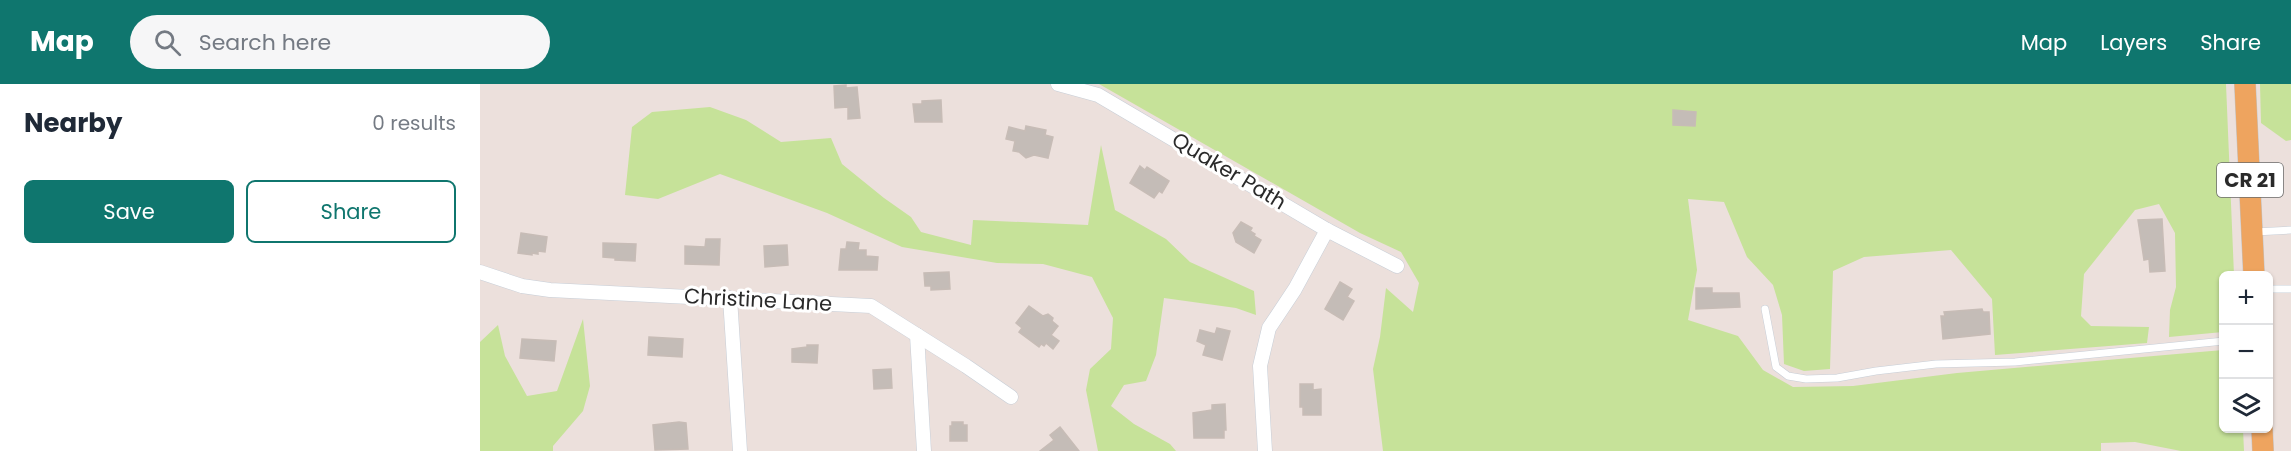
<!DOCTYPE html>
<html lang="en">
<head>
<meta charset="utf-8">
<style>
	:root { --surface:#fff; --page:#f6f6f7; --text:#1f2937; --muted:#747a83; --line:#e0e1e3; --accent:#0f766e }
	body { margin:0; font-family:Poppins,sans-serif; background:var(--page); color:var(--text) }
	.controls { position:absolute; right:18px; bottom:18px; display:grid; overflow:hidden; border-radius:9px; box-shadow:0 2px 4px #0004 }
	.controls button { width:54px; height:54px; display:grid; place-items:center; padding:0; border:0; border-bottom:2px solid var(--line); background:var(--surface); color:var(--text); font:30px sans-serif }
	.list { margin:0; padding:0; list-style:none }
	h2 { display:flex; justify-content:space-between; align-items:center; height:78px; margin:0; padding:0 24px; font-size:26px }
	h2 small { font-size:20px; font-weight:400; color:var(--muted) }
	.actions { display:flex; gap:12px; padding:18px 24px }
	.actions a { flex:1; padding:14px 0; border:2px solid var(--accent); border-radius:9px; text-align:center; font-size:21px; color:var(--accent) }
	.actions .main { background:var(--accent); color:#fff }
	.icon { flex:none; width:33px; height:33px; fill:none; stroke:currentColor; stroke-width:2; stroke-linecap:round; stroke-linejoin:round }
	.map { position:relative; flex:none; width:1811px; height:367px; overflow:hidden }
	header { display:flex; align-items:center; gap:36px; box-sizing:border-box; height:84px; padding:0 30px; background:var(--accent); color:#fff }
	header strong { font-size:28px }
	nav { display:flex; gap:33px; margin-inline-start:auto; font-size:21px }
	.search { width:420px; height:54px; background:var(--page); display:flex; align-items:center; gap:15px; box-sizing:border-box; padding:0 21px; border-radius:33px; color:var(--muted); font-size:22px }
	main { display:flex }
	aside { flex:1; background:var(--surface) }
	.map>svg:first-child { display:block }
	.green { fill:#c6e299 }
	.building { fill:#c4bcb7; stroke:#c7bcb6; stroke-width:1.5 }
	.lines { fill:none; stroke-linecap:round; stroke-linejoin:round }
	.service-casing { stroke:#c7ced7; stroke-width:8 }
	.minor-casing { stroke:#c7ced7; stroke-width:15 }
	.primary-casing { stroke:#c3c3c3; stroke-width:22 }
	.service { stroke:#fff; stroke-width:7 }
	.minor { stroke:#fff; stroke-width:14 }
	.primary { stroke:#eea45f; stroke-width:21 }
	.labels { text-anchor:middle; stroke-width:6; stroke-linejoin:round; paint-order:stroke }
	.shield { fill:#fff; stroke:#6a6a6a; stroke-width:1.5 }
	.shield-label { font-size:20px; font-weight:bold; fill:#2a2a2a }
	.street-label { font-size:21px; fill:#2a2a2a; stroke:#fff }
</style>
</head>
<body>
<header>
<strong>Map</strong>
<div class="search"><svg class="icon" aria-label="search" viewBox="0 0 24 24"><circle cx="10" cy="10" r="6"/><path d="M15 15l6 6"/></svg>Search here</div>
<nav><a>Map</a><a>Layers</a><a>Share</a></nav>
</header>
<main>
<aside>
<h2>Nearby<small>0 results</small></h2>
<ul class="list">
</ul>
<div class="actions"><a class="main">Save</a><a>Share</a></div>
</aside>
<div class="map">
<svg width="1811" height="367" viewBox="0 0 1811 367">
	<rect width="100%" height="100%" fill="#ece0dc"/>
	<g class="green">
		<path d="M619 0H1746L1754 191 1744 192 1743 248 1689 253 1690 226 1696 203 1695 149 1679 120 1655 126 1604 190 1601 232 1611 242 1669 243 1667 259 1515 271 1512 215 1471 166 1384 173 1353 187 1350 285 1324 287 1304 280 1302 231 1293 201 1267 173 1244 118 1208 115 1217 186 1208 236 1258 252 1283 286 1313 303 1373 302 1477 289 1743 266 1744 344 1763 345 1764 367H1701L1655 358 1621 359V367H903L893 285 900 253 906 204 933 228 939 199 921 168 880 149Z"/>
		<path d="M1780 0H1811V56L1806 57 1781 39Z"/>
		<path d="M230 23 266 36 301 58 351 54 362 80 404 114 431 133 441 148 491 161 493 136 608 141 621 61 635 126 686 155 710 178 774 207 776 231 756 224 684 214 676 271 666 297 644 301 631 322 654 340 690 360 696 367H618L606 306 610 285 631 265 633 234 612 193 563 180 517 179 422 163 347 129 240 90 178 115 145 111 152 43 172 28Z"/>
		<path d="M103 235 110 302 103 327 73 362V367H0V258L18 241 25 272 47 312 77 307Z"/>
	</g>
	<g class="building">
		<path d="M366 1V4L377 3 380 34 368 35V23L355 24 354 2Z"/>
		<path d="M461 16 462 38H435L433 20H442V17Z"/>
		<path d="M1193 26 1216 28 1215 42 1193 41Z"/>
		<path d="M546 42 566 46 565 51 573 53 568 74 554 71 546 74 539 68 533 67 535 57 526 55 529 43 545 47Z"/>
		<path d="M660 82 665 86 667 83 689 97 682 109 679 107 674 114 650 99Z"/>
		<path d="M1682 135 1685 187 1670 188 1669 175 1664 176 1658 136Z"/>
		<path d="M761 138 772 144 770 147 775 150 774 152 781 156 774 169 756 158 753 149Z"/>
		<path d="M41 149 67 153 65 168 58 167V170L52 169V171L38 169Z"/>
		<path d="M226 155H240L239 181 205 180V162L225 163Z"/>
		<path d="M367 158 379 159 378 166H386V172L398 173 397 186H359L361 165H366Z"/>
		<path d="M123 159 156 160 155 177 135 176V174L123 173Z"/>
		<path d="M307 161 308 181 285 183 284 162Z"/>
		<path d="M469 188 470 205 451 206V202H445L444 189Z"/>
		<path d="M860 198 872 205 867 213 874 217 863 236 845 225Z"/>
		<path d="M1216 204H1232V209H1259L1260 223 1216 225Z"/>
		<path d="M549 222 563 232 568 230 573 234 572 237 578 242 571 251 579 257 573 265 566 259 564 262 561 260 559 263 539 248 542 244 536 239Z"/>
		<path d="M1502 225 1503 228H1509L1510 250 1463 255 1461 232H1465L1464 228Z"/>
		<path d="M737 244 750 247 742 276 723 271 726 261 717 257 720 246 735 250Z"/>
		<path d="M169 253 203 255 202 273 168 271Z"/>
		<path d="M42 255 76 257 74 277 40 274Z"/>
		<path d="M327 261H338L337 279 312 278V265L327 263Z"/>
		<path d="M411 285 412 304 394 305 393 286Z"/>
		<path d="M820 300H833V306L841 305V331H823V323H820Z"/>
		<path d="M745 320 746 346H744V354H714L713 329 732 326V321Z"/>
		<path d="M199 338 206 339 208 365 175 366 173 341Z"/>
		<path d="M472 338H483V341H487V357H470V342H472Z"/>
		<path d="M580 343 599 367H560L574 356 570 351Z"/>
	</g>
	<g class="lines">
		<defs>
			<g id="service">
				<path d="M1775 148 1811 146"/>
				<path d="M1788 205H1811"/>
				<path d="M1285 225 1296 283 1308 292 1326 295 1357 294 1396 287 1456 280 1535 278 1744 257"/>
			</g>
			<g id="minor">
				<path d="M578 0 618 11 847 146 917 182"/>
				<path d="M0 188 42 202 70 206 391 222 486 282 531 313"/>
				<path d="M250 214 260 367"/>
				<path d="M437 251 444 367"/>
				<path d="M785 367 780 282 789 244 815 205 847 146"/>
			</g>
			<g id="primary">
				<path d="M1765 0 1774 192"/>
				<path d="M1782 344 1783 367"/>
			</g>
		</defs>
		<use href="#service" class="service-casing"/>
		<use href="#minor" class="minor-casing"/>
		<use href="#primary" class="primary-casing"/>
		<use href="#service" class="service"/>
		<use href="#minor" class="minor"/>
		<use href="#primary" class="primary"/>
	</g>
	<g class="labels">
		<rect class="shield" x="1737" y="79" width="66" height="34" rx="4.5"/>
		<g class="shield-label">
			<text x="1770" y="103">CR 21</text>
		</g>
		<g class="street-label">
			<text transform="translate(749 87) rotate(31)" y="7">Quaker Path</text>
			<text transform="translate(278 216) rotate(3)" y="7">Christine Lane</text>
		</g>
	</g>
</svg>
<div class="controls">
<button>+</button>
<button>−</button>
<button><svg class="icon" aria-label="layers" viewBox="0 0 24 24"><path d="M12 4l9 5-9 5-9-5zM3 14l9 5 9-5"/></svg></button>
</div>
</div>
</main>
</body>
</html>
